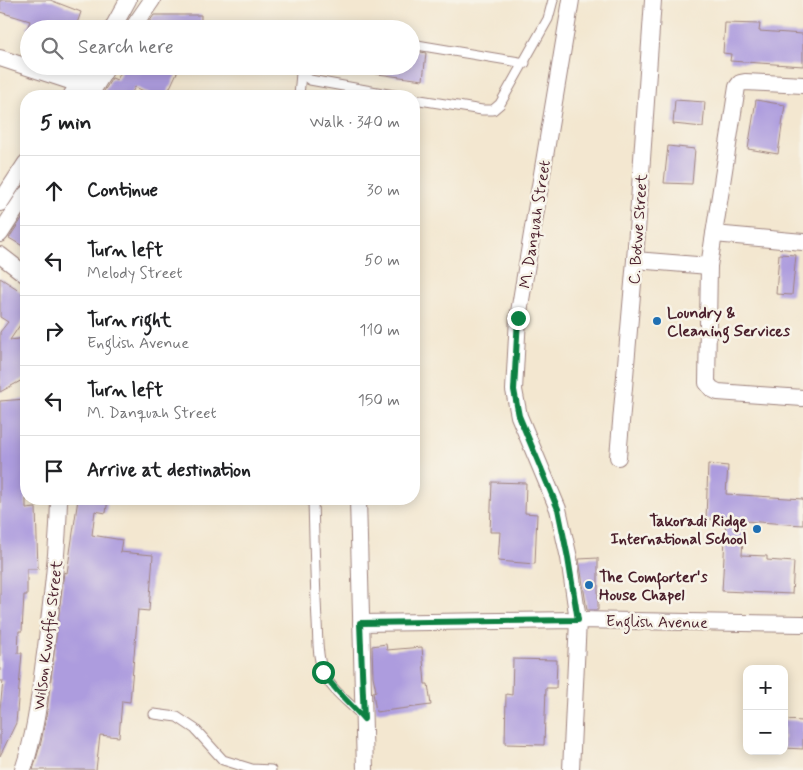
<!DOCTYPE html>
<html lang="en">
<head>
<meta charset="utf-8">
<style>
	:root { --surface:#fff; --page:#f2f2f2; --text:#202124; --muted:#757577; --line:#e0e0e0 }
	body { margin:0; font-family:Mynerve,sans-serif; background:var(--page); color:var(--text) }
	.controls { position:absolute; right:15px; bottom:15px; display:grid; overflow:hidden; border-radius:10px; box-shadow:0 2px 12px #0003 }
	.controls button { width:45px; height:45px; display:grid; place-items:center; padding:0; border:0; border-bottom:1px solid var(--line); background:var(--surface); color:var(--text); font:25px sans-serif }
	.stop { position:absolute; width:15px; height:15px; margin:-11px; border:4px solid #0b8043; border-radius:50%; background:#fff }
	.stop.end { background:#0b8043; border-color:#fff; box-shadow:0 1px 5px #0008 }
	.list { margin:0; padding:0; list-style:none }
	h2 { display:flex; justify-content:space-between; align-items:center; height:65px; margin:0; padding:0 20px; font-size:21px }
	h2 small { font-size:16px; font-weight:400; color:var(--muted) }
	.list li { display:grid; grid-template-columns:32px 1fr auto; gap:15px; align-items:center; box-sizing:border-box; height:70px; padding:0 20px; border-top:1px solid var(--line) }
	.list b { display:block; font-size:19px; white-space:nowrap }
	.list p { margin:0; font-size:16px; white-space:nowrap; color:var(--muted) }
	.list em { font-size:16px; font-style:normal; color:var(--muted) }
	.icon { flex:none; width:28px; height:28px; fill:none; stroke:currentColor; stroke-width:2; stroke-linecap:round; stroke-linejoin:round }
	.map { position:relative; flex:none; width:803px; height:770px; overflow:hidden }
	.search { position:absolute; background:var(--surface); box-shadow:0 2px 12px #0003; left:20px; top:20px; width:400px; height:55px; display:flex; align-items:center; gap:12px; box-sizing:border-box; padding:0 18px; border-radius:28px; color:var(--muted); font-size:19px }
	.panel { position:absolute; background:var(--surface); box-shadow:0 2px 12px #0003; left:20px; top:90px; width:400px; height:415px; border-radius:20px }
	.map>svg:first-child { display:block }
	.building { fill:#ad9cde }
	.lines { fill:none; stroke-linecap:round; stroke-linejoin:round }
	.lane-casing { stroke:#9e837e; stroke-width:11 }
	.street-casing { stroke:#9e837e; stroke-width:18 }
	.lane { stroke:#fff; stroke-width:9 }
	.street { stroke:#fff; stroke-width:16 }
	.route { stroke:#0b8043; stroke-width:6 }
	.poi-dot { fill:#1f6fb2; stroke:#f7f3e8; stroke-width:2 }
	.labels { text-anchor:middle; stroke-width:5; stroke-linejoin:round; paint-order:stroke }
	.street-label { font-size:16px; fill:#4a1f2b; stroke:#f7f3e8 }
	.poi-label { font-size:16px; font-weight:bold; fill:#4a1f2b; stroke:#f7f3e8; text-anchor:start }
</style>
</head>
<body>
<div class="map">
<svg width="803" height="770" viewBox="0 0 803 770">
	<rect width="100%" height="100%" fill="#f7f3e8"/>
	<filter id="ink" filterUnits="userSpaceOnUse"><feTurbulence type="fractalNoise" baseFrequency=".02" numOctaves="2"/><feDisplacementMap in="SourceGraphic" scale="10" xChannelSelector="R" yChannelSelector="G"/><feConvolveMatrix kernelMatrix="1 2 1 2 8 2 1 2 1" color-interpolation-filters="sRGB"/></filter>
	<filter id="wash" filterUnits="userSpaceOnUse"><feTurbulence type="fractalNoise" baseFrequency=".0096" numOctaves="4" result="noise"/><feDisplacementMap in="SourceGraphic" scale="20" xChannelSelector="R" yChannelSelector="G"/><feGaussianBlur stdDeviation="1.12" result="paint"/><feColorMatrix in="noise" values="0 0 0 0 0 0 0 0 0 0 0 0 0 0 0 0 0 1.4 0 .05"/><feComposite in="paint" operator="in"/></filter>
	<g filter="url(#wash)">
		<rect width="100%" height="100%" fill="#f3e7d0"/>
		<g id="blocks">
			<g class="building">
				<path d="M0 0H50L81 12 75 29H27L30 21 0 12Z"/>
				<path d="M154 15H201V29H144Z"/>
				<path d="M725 23 760 24 759 31 803 34V66L730 61 731 54 723 53Z"/>
				<path d="M411 50 426 53 423 80 370 73V66H411Z"/>
				<path d="M124 66H180L166 96H155L135 87 130 96H101L112 78 117 80Z"/>
				<path d="M675 100 705 102 703 127 673 124Z"/>
				<path d="M756 100 785 105 778 154 748 149Z"/>
				<path d="M668 146 695 149 692 184 664 183Z"/>
				<path d="M25 214 26 215V248L9 238Z"/>
				<path d="M779 254 796 255 792 295 776 294Z"/>
				<path d="M0 278 16 288 26 298V316L10 340 26 338V378L0 392V332L8 322 0 317Z"/>
				<path d="M26 399V509L36 508 38 569H27V595H24L22 631H19L18 653H22L16 723 0 756V709L3 681H0V401Z"/>
				<path d="M708 464 728 466 726 494 803 499V525L744 521 742 555 767 556V560L794 562 792 594 722 591 726 520 706 519Z"/>
				<path d="M492 482 526 483 525 513 537 514 535 564 498 561 500 532H490Z"/>
				<path d="M78 499H108L106 513 95 511 92 535 122 540 120 552 153 555 149 611 138 610 130 702 122 701 119 737 100 735 96 770H33L41 742 47 711 64 572 67 573Z"/>
				<path d="M598 558V610H587L579 559Z"/>
				<path d="M386 644 387 650 422 647 425 684H428L431 705 376 712 373 692 376 691 373 676 372 646Z"/>
				<path d="M513 659 557 660 556 688H546L544 745 505 744 506 694 512 695Z"/>
				<path d="M784 720 803 721V749L784 748Z"/>
			</g>
		</g>
	</g>
	<g filter="url(#ink)">
		<use href="#blocks" fill-opacity="0" stroke="#9e837e" stroke-width="1"/>
		<g class="lines">
			<defs>
				<g id="lane">
					<path d="M411 44 525 63"/>
					<path d="M300 66 301 73 310 80 399 96"/>
					<path d="M299 96 301 73"/>
					<path d="M414 99 482 110H493L500 104 548 19 553 0"/>
					<path d="M313 499C314 540 315 581 317 622 318 638 317 656 323 671 330 690 350 703 363 717"/>
					<path d="M154 714 177 717 195 729 223 760 252 769 271 770"/>
				</g>
				<g id="street">
					<path d="M112 29 128 0"/>
					<path d="M132 29 152 0"/>
					<path d="M0 58 79 84"/>
					<path d="M803 85 745 82 740 83 737 87 709 266 707 383 712 389 718 392 803 398"/>
					<path d="M71 96 90 66"/>
					<path d="M89 96 108 66"/>
					<path d="M0 203 26 163"/>
					<path d="M0 234 26 194"/>
					<path d="M714 234 803 242"/>
					<path d="M0 255 26 275"/>
					<path d="M635 260 709 266"/>
					<path d="M618 457 635 260 653 0"/>
					<path d="M358 499 365 770"/>
					<path d="M361 623 578 620 803 624"/>
					<path d="M23 770C37 730 40 688 46 647 52 597 58 548 59 499"/>
					<path d="M571 770 578 620 569 558 558 509 519 416 514 390 518 318 571 0"/>
				</g>
			</defs>
			<use href="#lane" class="lane-casing"/>
			<use href="#street" class="street-casing"/>
			<use href="#lane" class="lane"/>
			<use href="#street" class="street"/>
		</g>
	</g>
	<g class="lines" filter="url(#ink)">
		<path class="route" d="M323 672C334 690 350 703 364 719L360 623 578 620 568 558 558 509 519 416 514 390 518 318"/>
	</g>
	<g class="poi-dot">
		<circle cx="657" cy="321" r="5"/>
		<circle cx="757" cy="529" r="5"/>
		<circle cx="589" cy="585" r="5"/>
	</g>
	<g class="labels">
		<g class="street-label">
			<text transform="translate(534 224) rotate(-81)" y="6">M. Danquah Street</text>
			<text transform="translate(637 229) rotate(-86)" y="6">C. Botwe Street</text>
			<text transform="translate(657 621) rotate(1)" y="6">English Avenue</text>
			<text transform="translate(47 635) rotate(-83)" y="6">Wilson Kwoffie Street</text>
		</g>
		<g class="poi-label">
			<text x="667" y="318">Loundry &amp;<tspan x="667" dy="18">Cleaning Services</tspan></text>
			<text x="747" y="526" text-anchor="end">Takoradi Ridge<tspan x="747" dy="18">International School</tspan></text>
			<text x="599" y="582">The Comforter's<tspan x="599" dy="18">House Chapel</tspan></text>
		</g>
	</g>
</svg>
<div class="controls">
<button>+</button>
<button>−</button>
</div>
<div class="stop" style="left:323px;top:672px"></div>
<div class="stop end" style="left:518px;top:318px"></div>
<div class="search"><svg class="icon" aria-label="search" viewBox="0 0 24 24"><circle cx="10" cy="10" r="6"/><path d="M15 15l6 6"/></svg>Search here</div>
<section class="panel">
<h2>5 min<small>Walk · 340 m</small></h2>
<ul class="list">
<li><svg class="icon" aria-label="ahead" viewBox="0 0 24 24"><path d="M12 20V5M6 11l6-6 6 6"/></svg><div><b>Continue</b></div><em>30 m</em></li>
<li><svg class="icon" aria-label="left" viewBox="0 0 24 24"><path d="M17 20v-9H6M10 6l-5 5 5 5"/></svg><div><b>Turn left</b><p>Melody Street</p></div><em>50 m</em></li>
<li><svg class="icon" aria-label="right" viewBox="0 0 24 24"><path d="M7 20v-9h11M14 6l5 5-5 5"/></svg><div><b>Turn right</b><p>English Avenue</p></div><em>110 m</em></li>
<li><svg class="icon" aria-label="left" viewBox="0 0 24 24"><path d="M17 20v-9H6M10 6l-5 5 5 5"/></svg><div><b>Turn left</b><p>M. Danquah Street</p></div><em>150 m</em></li>
<li><svg class="icon" aria-label="arrive" viewBox="0 0 24 24"><path d="M6 21V4h12l-3 4 3 4H6"/></svg><div><b>Arrive at destination</b></div></li>
</ul>
</section>
</div>
</body>
</html>
